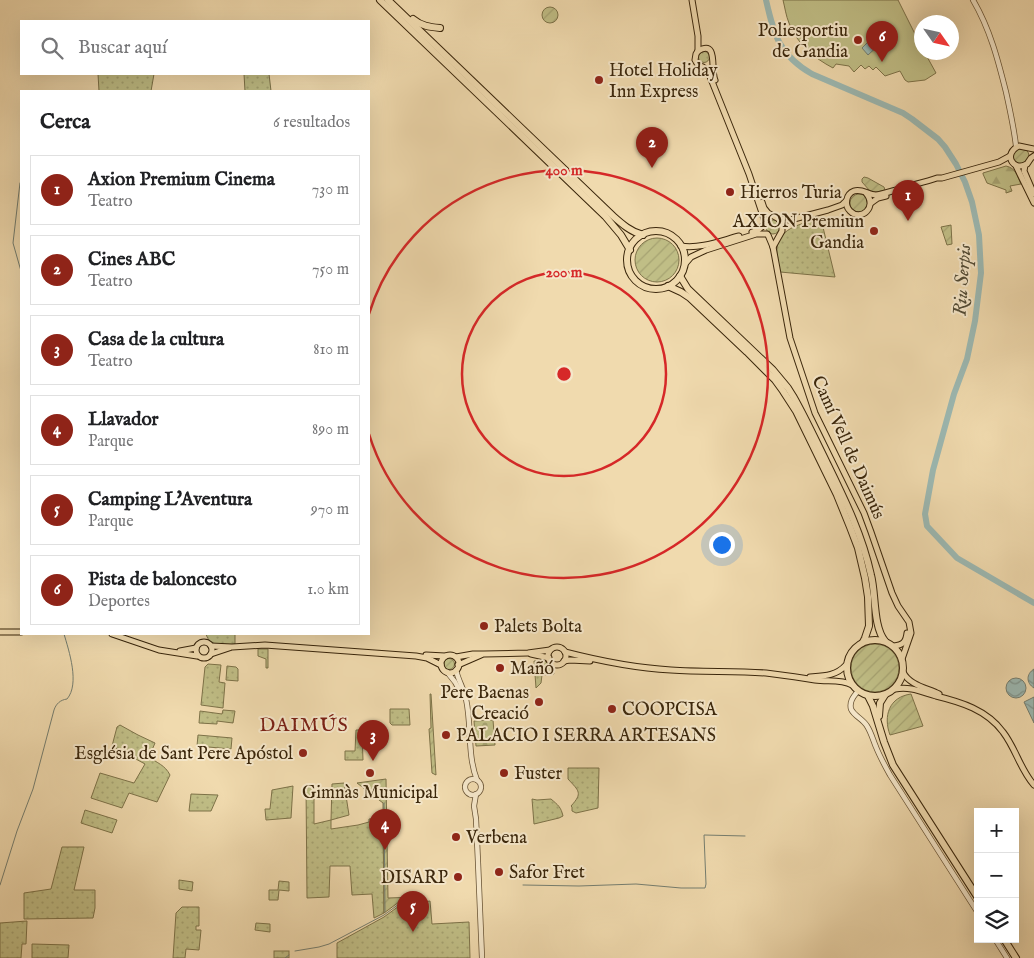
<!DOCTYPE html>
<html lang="es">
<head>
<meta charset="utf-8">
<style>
	:root { --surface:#fff; --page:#f2f2f2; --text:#202124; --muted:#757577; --line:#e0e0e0; --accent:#8f2418 }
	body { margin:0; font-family:"IM FELL English",serif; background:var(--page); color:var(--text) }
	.controls { position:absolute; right:15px; bottom:15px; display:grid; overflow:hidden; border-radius:0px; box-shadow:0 5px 20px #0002 }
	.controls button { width:45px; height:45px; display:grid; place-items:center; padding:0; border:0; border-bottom:1px solid var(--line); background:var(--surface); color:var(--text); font:25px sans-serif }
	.compass { position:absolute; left:914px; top:15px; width:45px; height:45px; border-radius:50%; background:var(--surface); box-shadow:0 5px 20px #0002; rotate:124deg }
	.you { position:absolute; left:721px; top:544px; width:18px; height:18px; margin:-12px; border:4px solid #fff; border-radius:50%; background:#1a73e8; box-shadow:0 0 0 8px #1a73e833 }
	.badge { display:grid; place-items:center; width:32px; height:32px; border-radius:50%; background:var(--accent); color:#fff; font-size:16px; font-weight:700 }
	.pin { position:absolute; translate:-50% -41px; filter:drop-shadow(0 1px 2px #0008) }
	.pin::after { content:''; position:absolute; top:26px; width:18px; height:15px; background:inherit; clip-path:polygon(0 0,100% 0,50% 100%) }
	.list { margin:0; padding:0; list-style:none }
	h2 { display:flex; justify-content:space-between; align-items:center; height:65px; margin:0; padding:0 20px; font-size:21px }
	h2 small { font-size:16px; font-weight:400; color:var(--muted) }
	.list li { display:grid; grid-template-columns:32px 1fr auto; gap:15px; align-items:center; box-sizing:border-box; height:70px; margin:0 10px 10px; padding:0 10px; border:1px solid var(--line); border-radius:0px }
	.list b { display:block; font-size:19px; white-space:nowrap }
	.list p { margin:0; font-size:16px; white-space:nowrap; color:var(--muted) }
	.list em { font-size:16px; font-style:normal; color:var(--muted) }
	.icon { flex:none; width:28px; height:28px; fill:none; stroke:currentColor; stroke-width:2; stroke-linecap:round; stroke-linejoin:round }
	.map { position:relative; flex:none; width:1034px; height:958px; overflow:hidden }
	.search { position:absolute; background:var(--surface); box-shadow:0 5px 20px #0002; left:20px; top:20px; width:350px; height:55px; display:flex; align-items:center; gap:12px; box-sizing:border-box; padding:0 18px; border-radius:0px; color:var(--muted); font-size:19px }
	.panel { position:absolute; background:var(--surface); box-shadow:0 5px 20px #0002; left:20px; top:90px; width:350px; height:545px; border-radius:0px }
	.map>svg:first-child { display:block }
	.grass { fill:url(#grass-dots); stroke:#7d7248 }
	.forest { fill:url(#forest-firs); stroke:#7d7248 }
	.cemetery { fill:url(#cemetery-stones); stroke:#7d7248 }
	.garden { fill:url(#garden-furrows); stroke:#7d7248 }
	.pitch { fill:#c0be86; stroke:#7d7248 }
	.water { fill:url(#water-waves); stroke:#757e70 }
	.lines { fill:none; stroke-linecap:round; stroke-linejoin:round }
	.stream { stroke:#757e70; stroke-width:1 }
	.river { stroke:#9cb9b3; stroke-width:6 }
	.minor-casing { stroke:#685334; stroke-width:6 }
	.major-casing { stroke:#3a260b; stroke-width:7 }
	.highway-casing { stroke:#3a260b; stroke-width:8 }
	.minor { stroke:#f5e7ca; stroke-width:4.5 }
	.major { stroke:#f0daae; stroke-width:5 }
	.highway { stroke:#f0daae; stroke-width:6 }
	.ring { fill:none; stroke:#d62828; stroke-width:2.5 }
	.poi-dot { fill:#8f2418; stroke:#f5e7ca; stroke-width:2 }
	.labels { text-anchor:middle; stroke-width:4; stroke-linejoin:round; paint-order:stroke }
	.poi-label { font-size:18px; fill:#3a260b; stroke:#f5e7ca; text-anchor:start }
	.street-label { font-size:18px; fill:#3a260b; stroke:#f5e7ca }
	.water-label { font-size:19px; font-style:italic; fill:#524b35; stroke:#f5e7ca }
	.quarter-label { font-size:20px; letter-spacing:1px; fill:#7a1f14; stroke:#f5e7ca }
	.centre { fill:#d62828; stroke:#f5e7ca; stroke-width:2.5 }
	.ring-label { font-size:15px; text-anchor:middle; font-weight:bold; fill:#d62828; stroke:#f5e7ca; stroke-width:4; stroke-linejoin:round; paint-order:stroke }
</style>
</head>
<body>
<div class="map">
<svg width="1034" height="958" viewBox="0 0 1034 958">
	<defs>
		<pattern id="grass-dots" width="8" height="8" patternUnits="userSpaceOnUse" patternTransform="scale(1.25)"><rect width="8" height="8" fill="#c0be86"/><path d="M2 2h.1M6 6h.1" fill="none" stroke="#a6a372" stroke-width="1.8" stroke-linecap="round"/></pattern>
		<pattern id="forest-firs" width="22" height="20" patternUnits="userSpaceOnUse" patternTransform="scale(1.25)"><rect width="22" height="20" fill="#c0be86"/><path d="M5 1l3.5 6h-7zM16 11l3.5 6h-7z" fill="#a6a372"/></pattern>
		<pattern id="cemetery-stones" width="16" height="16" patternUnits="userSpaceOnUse" patternTransform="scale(1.25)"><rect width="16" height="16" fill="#c0be86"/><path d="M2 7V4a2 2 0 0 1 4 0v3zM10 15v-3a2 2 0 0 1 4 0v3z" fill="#a6a372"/></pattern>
		<pattern id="garden-furrows" width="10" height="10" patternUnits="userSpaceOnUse" patternTransform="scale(1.25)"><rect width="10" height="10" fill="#c0be86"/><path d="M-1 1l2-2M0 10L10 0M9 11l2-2" fill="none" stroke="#a6a372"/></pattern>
		<pattern id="water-waves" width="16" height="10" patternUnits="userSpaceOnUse" patternTransform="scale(1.25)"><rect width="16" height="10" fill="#9cb9b3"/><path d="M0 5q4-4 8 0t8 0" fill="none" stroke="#809690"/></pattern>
	</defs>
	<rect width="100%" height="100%" fill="#f0daae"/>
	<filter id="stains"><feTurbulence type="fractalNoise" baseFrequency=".004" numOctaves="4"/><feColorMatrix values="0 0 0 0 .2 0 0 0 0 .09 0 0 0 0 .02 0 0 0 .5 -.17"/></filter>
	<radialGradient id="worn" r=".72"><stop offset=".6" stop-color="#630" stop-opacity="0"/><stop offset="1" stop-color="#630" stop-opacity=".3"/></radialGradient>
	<g class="grass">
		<circle cx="704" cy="57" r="5.5"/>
		<path d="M98 74H154L151 91H99Z"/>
		<path d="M244 74H269L271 91H245Z"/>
		<path d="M821 219 835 277 780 272C779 265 776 255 777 248 779 227 804 223 821 219Z"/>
		<path d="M206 634H235V644C224 645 210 648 206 634Z"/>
		<path d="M258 649H268V668H266V659L258 656Z"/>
		<path d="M534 661H545L552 667 554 674 542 675 541 683 536 688Z"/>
		<path d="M208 664 221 665 219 682 225 683 223 708 201 705 205 667Z"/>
		<path d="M227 666 236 667 238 669V681L226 680Z"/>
		<path d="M390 709H409L410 725H392L390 723Z"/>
		<path d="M223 710 235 711 233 723 217 721V724L199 723 200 711 222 714Z"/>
		<path d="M120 725 138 735 155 743 149 757C157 763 165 765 170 775L157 802 129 793 122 808 91 798 100 773 134 783 145 764 112 746 117 727Z"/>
		<path d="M356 730H360L362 732 363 760H345V751H355Z"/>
		<path d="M198 735 232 738 231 749 197 746Z"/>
		<path d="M568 768H599L598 808 576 813 572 811V807L571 806C583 793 579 791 568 779Z"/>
		<path d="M344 783 349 815 331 820V829L358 825 369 822V819L383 818 384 913 374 918 372 894 352 895 350 866H330L329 897 307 898 306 785H314V824L331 820 332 784Z"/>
		<path d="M293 786 291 818 266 820 265 809H270L272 790Z"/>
		<path d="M191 794 218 795 211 811H189Z"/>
		<path d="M532 799 537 800 551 799C558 805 561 807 563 816L559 818 534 824Z"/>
		<path d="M85 810 117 820 112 833 81 823Z"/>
		<path d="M62 847H84L74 890H95V908L93 918 24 919V893L51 889Z"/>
		<path d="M179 880 193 882 192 891 179 889Z"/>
		<path d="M279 881 289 882V891L279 890 278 900H269V890H278Z"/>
		<path d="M430 901 432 924 469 922 470 958H337V943L384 917 399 906Z"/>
		<path d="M182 907H199V926H196V930H201L199 950 186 949 185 958H173L176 913Z"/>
		<path d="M27 921 26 944H22L21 958H0V923Z"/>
		<path d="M256 923 270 924V932L255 930Z"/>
		<path d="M32 944 69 945 68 958H32Z"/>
		<rect x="274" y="951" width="15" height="7"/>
	</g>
	<path class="forest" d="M1006 166C1016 168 1017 176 1021 184L1010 186 1012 191 1006 193V190L987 183 983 174V173Z"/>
	<path class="cemetery" d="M493 720 495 745 476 746 474 721Z"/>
	<g class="garden">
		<circle cx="550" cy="15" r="8"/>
		<circle cx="1021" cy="156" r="8"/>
		<path d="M864 177 868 178 884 187 885 190 877 192 870 191 862 182V179Z"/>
		<circle cx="859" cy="203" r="9"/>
		<circle cx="773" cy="227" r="7"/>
		<path d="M951 225 952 244 947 245 941 227Z"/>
		<circle cx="657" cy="260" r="22"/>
		<circle cx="875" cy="668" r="24"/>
		<circle cx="449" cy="664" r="5.5"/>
		<path d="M430 694H431L436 775 432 773 429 729 431 728Z"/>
		<path d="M911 694 923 726 890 735C883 716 889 697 911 694Z"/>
		<path d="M386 779 388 898 417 897 399 902 384 913 383 803 357 783Z"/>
	</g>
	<path class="pitch" d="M783 0H898L921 46 922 52 925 53 936 73 925 80 908 82 905 80 900 71 885 76 876 67 873 70 869 66 865 69 861 65 854 72 849 66 836 64 833 68C814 58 797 44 789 23 786 16 785 8 783 0Z"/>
	<g class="water">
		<path d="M873 37 880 44 868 55 862 48Z"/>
		<path d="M1034 669V688C1026 683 1026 674 1034 669Z"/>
		<circle cx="1016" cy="688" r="10"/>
		<path d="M1034 697V723L1024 702Z"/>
	</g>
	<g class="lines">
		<g class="stream">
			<path d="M20 183 13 243 21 271"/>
			<path d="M384 803 385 912"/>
			<path d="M0 885 17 831 33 789 54 710C56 704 60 700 67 699 80 684 69 651 64 634"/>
			<path d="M523 885 579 886 636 884 681 888H705L706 884 704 835 745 836"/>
			<path d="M295 951 319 947 329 944 384 915 399 904 417 899 418 897"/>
			<path d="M285 958 289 955"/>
		</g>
		<path class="river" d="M766 0C774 35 779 55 812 74L903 113 912 119 938 139 945 147 956 164 965 182 972 202 979 235 981 273 975 321 967 359 954 394 933 470 925 514 927 526 957 558 1034 603"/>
		<defs>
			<g id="minor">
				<path d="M973 0C990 29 998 60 1006 92 1010 110 1014 128 1016 146"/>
				<path d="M456 670C458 680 464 689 466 699 472 726 467 755 477 780"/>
				<path d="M447 672 455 682 460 691"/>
				<path d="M858 691C854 696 849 701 851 709 854 716 863 719 867 726 871 732 873 740 876 747 880 757 885 766 890 775L978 913"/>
				<circle cx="473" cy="787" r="8"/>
				<path d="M476 794 474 806 476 819 478 862 482 958"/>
				<path d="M995 939 1007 958"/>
			</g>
			<g id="major">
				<path d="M692 0 698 36V51L696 54 695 60 698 65 703 67 709 74 749 174 765 222"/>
				<path d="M698 51C719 39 710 70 715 80"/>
				<path d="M1034 149 1019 146C1003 153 1012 172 1027 164L1031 158 1034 156"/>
				<path d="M1025 165 1024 171 1034 194"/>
				<path d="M1016 166 1034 203"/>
				<path d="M866 193C878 207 861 222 850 211 844 205 846 194 854 191 862 188 868 195 876 195 884 194 892 191 899 189 912 185 925 182 937 178H942L999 162 1010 156"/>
				<path d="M762 202 764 208 768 213 779 219 782 223V231L773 247"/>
				<path d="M871 203 878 198 886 196"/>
				<path d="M779 219 790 220 828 210 842 205 846 201"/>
				<path d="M752 232 758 230 764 225"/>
				<path d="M768 235 773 247 790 338 815 413 864 513 871 532 892 593 898 606 909 622 911 633 902 659"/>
				<path d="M681 246C700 249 720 241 739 236"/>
				<path d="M685 264 691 257 706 250 756 234H767"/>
				<path d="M0 632H21"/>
				<path d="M112 634 159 650 197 656"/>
				<circle cx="204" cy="650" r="8"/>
				<path d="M211 646 232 647 265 645 416 656 427 658 441 665"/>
				<path d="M894 646C903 645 906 642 907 633"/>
				<circle cx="557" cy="656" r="9"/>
				<path d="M180 651 196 648"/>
				<path d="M565 652C600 661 635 668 671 670 702 672 734 671 766 673 782 675 798 677 815 680 827 682 841 679 852 685"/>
				<path d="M211 654 229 648"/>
				<path d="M531 654 549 658"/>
				<path d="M426 655 445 656"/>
				<circle cx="450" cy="664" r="9"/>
				<path d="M456 657 473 654H484L528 653 550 650"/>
				<path d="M564 661 570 660 590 661"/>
				<path d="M458 665 481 655"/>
				<path d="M903 672C909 685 927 688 939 694"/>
				<path d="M810 677C824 676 836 676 846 665"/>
				<path d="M895 689C910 686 922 692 936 696 961 702 987 710 1003 732 1016 749 1020 769 1034 785"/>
			</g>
			<g id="highway">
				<path d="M380 0 605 216 621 235 630 250"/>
				<path d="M388 0 613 216C622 224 631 232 643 235"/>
				<path d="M413 19C421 26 430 27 440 28"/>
				<circle cx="656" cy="260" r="29"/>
				<path d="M680 276 688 289 773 370 788 388 793 396C805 417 815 439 826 461 844 498 862 534 871 575 876 594 873 627 885 641"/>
				<path d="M668 286 681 292 690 298 747 352 775 380 783 391 796 411 837 495 850 527 858 548 865 578 868 597 869 626 865 638 863 642"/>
				<circle cx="875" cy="668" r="28"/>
				<path d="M868 696 873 706 884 742 893 765 978 898"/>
				<path d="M879 716 880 703 885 695"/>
				<path d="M1004 939 1016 958"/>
			</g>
		</defs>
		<use href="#minor" class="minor-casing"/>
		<use href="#major" class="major-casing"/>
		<use href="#highway" class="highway-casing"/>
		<use href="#minor" class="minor"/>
		<use href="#major" class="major"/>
		<use href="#highway" class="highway"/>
	</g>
	<g class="ring">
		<circle cx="564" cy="374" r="102"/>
		<path d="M369 314A204 204 0 1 1 369 434"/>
	</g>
	<g class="poi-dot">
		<circle cx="858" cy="40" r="5"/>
		<circle cx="599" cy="80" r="5"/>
		<circle cx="730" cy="192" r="5"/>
		<circle cx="874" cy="231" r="5"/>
		<circle cx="484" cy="626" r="5"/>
		<circle cx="500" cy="668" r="5"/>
		<circle cx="539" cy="702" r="5"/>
		<circle cx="612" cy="709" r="5"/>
		<circle cx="446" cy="735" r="5"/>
		<circle cx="303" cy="753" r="5"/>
		<circle cx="370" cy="773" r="5"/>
		<circle cx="504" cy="773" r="5"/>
		<circle cx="456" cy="837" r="5"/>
		<circle cx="499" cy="872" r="5"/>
		<circle cx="458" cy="877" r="5"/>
	</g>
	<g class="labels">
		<g class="poi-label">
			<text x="848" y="36" text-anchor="end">Poliesportiu<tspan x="848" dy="21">de Gandia</tspan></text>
			<text x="609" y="76">Hotel Holiday<tspan x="609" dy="21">Inn Express</tspan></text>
			<text x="740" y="198">Hierros Turia</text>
			<text x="864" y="227" text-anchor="end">AXION Premiun<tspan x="864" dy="21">Gandia</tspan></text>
			<text x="494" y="632">Palets Bolta</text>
			<text x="510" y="674">Mañó</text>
			<text x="529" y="698" text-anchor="end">Pere Baenas<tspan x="529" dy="21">Creació</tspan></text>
			<text x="622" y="715">COOPCISA</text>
			<text x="456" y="741">PALACIO I SERRA ARTESANS</text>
			<text x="293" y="759" text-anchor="end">Església de Sant Pere Apóstol</text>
			<text x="514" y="779">Fuster</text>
			<text x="370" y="798" text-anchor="middle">Gimnàs Municipal</text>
			<text x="466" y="843">Verbena</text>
			<text x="509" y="878">Safor Fret</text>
			<text x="448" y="883" text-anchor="end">DISARP</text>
		</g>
		<g class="street-label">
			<text transform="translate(849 447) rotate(66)" y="6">Camí Vell de Daimús</text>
		</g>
		<g class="water-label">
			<text transform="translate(961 280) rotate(-86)" y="7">Riu Serpis</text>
		</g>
		<g class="quarter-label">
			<text x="304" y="731">DAIMÚS</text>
		</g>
	</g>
	<circle cx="564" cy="374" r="8" class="centre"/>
	<g class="ring-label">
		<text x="564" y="175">400 m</text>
		<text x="564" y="277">200 m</text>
	</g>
	<rect width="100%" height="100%" filter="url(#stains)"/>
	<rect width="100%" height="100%" fill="url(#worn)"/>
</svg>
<div class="controls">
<button>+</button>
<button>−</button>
<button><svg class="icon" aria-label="layers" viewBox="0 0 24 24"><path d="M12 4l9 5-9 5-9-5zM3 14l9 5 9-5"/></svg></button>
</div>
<svg class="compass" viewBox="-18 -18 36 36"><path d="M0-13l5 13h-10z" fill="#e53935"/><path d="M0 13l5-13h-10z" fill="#757577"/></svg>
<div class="you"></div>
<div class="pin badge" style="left:908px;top:221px">1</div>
<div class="pin badge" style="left:652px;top:168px">2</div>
<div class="pin badge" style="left:373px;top:761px">3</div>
<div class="pin badge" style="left:385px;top:850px">4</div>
<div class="pin badge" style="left:413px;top:932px">5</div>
<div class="pin badge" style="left:882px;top:62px">6</div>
<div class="search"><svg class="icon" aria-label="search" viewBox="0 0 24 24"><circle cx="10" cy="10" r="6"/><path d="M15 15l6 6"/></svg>Buscar aquí</div>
<section class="panel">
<h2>Cerca<small>6 resultados</small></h2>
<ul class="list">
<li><span class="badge">1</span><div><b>Axion Premium Cinema</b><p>Teatro</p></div><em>730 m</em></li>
<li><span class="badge">2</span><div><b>Cines ABC</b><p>Teatro</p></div><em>750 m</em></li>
<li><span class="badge">3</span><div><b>Casa de la cultura</b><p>Teatro</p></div><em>810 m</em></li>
<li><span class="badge">4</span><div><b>Llavador</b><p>Parque</p></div><em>890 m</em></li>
<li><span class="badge">5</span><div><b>Camping L'Aventura</b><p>Parque</p></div><em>970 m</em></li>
<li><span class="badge">6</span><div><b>Pista de baloncesto</b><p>Deportes</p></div><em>1.0 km</em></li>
</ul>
</section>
</div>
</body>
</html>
